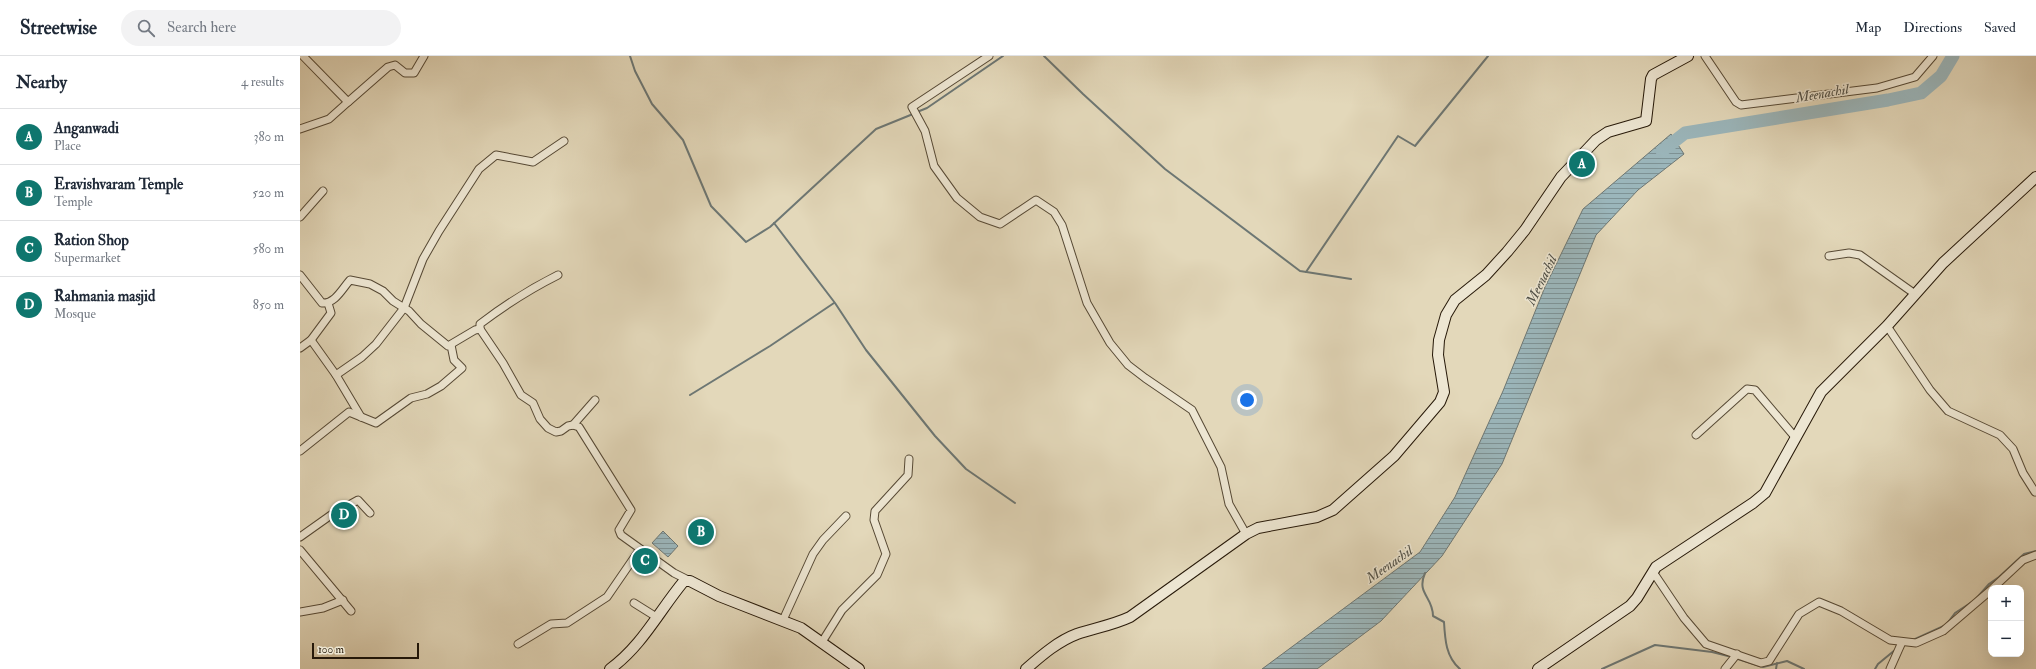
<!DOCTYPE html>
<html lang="en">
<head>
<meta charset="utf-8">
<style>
	:root { --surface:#fff; --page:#f2f2f3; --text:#1f2937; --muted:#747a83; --line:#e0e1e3; --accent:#0f766e }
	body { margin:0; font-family:"IM FELL Double Pica",serif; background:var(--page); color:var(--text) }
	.controls { position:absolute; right:12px; bottom:12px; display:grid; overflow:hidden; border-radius:8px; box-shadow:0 4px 16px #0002 }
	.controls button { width:36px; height:36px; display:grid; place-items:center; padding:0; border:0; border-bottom:1px solid var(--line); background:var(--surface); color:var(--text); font:20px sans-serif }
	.scale { position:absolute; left:12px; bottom:10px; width:107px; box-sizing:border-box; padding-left:4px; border:2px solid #271909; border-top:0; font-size:11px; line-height:14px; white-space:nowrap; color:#271909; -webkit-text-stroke:3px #ede6d2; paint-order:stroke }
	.you { position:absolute; left:947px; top:344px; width:14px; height:14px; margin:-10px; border:3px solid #fff; border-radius:50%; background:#1a73e8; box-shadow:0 0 0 6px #1a73e833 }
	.badge { display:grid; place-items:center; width:26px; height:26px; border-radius:50%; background:var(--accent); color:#fff; font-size:13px; font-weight:700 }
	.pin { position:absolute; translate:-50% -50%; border:2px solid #fff; box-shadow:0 1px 4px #0006 }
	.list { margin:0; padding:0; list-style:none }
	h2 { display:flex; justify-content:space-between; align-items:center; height:52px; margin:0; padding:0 16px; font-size:17px }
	h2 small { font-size:13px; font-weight:400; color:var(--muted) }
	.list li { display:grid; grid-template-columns:26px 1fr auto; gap:12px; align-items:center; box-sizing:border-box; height:56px; padding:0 16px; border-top:1px solid var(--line) }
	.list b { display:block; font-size:15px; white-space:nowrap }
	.list p { margin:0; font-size:13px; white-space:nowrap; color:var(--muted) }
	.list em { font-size:13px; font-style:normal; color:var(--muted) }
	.icon { flex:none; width:22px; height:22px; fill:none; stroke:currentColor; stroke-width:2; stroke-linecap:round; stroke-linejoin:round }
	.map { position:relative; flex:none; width:1736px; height:613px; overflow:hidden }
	header { display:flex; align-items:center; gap:24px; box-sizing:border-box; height:56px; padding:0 20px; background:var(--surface); border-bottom:1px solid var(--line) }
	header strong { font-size:19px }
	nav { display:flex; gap:22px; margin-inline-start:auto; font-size:14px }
	.search { width:280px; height:36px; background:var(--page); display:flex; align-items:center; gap:10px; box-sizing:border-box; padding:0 14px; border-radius:22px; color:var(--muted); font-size:15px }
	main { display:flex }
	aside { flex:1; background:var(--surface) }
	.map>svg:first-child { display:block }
	.water { fill:url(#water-rules); stroke:#6d7774 }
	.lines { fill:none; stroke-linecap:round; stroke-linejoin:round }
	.stream { stroke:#6d7774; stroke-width:2 }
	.river { stroke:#9bb6bb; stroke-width:13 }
	.street-casing { stroke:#564935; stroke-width:9 }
	.secondary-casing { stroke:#271909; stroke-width:12 }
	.street { stroke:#ede6d2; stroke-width:7 }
	.secondary { stroke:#ede6d2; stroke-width:10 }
	.labels { text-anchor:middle; stroke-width:3; stroke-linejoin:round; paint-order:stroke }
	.water-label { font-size:14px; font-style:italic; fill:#505047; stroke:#ede6d2 }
</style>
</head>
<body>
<header>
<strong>Streetwise</strong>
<div class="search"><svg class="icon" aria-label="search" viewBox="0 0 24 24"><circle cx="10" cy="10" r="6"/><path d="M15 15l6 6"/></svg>Search here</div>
<nav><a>Map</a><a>Directions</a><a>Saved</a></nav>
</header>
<main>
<aside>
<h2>Nearby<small>4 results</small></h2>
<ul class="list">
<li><span class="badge">A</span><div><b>Anganwadi</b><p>Place</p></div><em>380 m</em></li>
<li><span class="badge">B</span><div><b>Eravishvaram Temple</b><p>Temple</p></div><em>520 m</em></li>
<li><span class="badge">C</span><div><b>Ration Shop</b><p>Supermarket</p></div><em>580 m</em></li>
<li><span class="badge">D</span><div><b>Rahmania masjid</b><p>Mosque</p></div><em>850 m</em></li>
</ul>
</aside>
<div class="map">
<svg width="1736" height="613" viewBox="0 0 1736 613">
	<defs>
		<pattern id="water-rules" width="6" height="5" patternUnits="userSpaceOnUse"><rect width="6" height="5" fill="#9bb6bb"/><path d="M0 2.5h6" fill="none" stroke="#7e9396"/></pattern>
	</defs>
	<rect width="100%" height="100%" fill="#e3d8ba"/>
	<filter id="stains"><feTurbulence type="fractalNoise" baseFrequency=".005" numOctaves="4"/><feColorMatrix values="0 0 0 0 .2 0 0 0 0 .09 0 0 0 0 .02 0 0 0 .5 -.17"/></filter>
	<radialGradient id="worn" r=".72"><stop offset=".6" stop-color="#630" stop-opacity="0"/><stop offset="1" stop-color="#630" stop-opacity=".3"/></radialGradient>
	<g class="water">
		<path d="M1371 78 1384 98 1338 134 1296 179 1202 408 1142 500 1081 565 1017 613H962L1120 496 1155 441 1203 335 1245 231 1283 153Z"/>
		<path d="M363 475 378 490 368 501 352 487Z"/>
	</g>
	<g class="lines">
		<g class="stream">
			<path d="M330 0 335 15 352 48 383 84 411 150 446 186 470 171 576 73 613 58"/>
			<path d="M744 0 783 38 865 113 1000 215 1051 223"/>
			<path d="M617 56 627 52 703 0"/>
			<path d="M474 167 535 247 566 294 635 380 666 413 715 447"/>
			<path d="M1006 216 1098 80 1115 90 1188 0"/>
			<path d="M390 339 470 290 534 247"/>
			<path d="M1125 517C1116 538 1133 540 1133 560L1144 566C1145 584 1146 601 1160 613"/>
			<path d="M1613 584 1646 569 1655 557 1675 544 1689 528 1699 521 1724 498 1736 495"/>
			<path d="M1438 603 1463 611 1487 605 1504 613"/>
			<path d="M1302 613 1355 589 1412 596 1428 600"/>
			<path d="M1476 613 1477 607"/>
			<path d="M1575 613 1578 608 1595 594"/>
		</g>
		<path class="river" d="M1362 95 1385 77 1588 44 1621 37 1641 20 1653 0"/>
		<defs>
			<g id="street">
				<path d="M689 0 612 51 625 75 634 110 657 142 680 161 700 168 736 144 754 156 762 169 787 247 810 287 828 309 845 322 892 354 921 411 929 448 946 478"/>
				<path d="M1405 0 1436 46 1441 49 1577 32 1615 21 1633 0"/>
				<path d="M48 46 88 11 95 9 105 17H114L124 0"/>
				<path d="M0 73 29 63 48 46 3 0"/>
				<path d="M0 161 23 135"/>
				<path d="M1529 200 1549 197 1560 199 1615 238"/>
				<path d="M0 219 22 247C35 248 42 233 50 224L70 228 83 235 93 245 109 255 121 268 148 290 175 274 180 273 203 307 221 339 233 347 240 363 248 372 256 376 261 375 268 370 273 369 279 371 331 454 319 474 321 479 374 517 390 525"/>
				<path d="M1587 270 1630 334 1648 355 1700 379 1713 393 1723 417 1735 436"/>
				<path d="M180 273V268C205 249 230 233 258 219"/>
				<path d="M11 284 36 319 61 361"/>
				<path d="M0 292 11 284 31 257 28 247"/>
				<path d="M36 319 62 301 76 288 104 252 123 203 139 175 179 113 196 99 233 106 264 85"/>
				<path d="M273 369 295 344"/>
				<path d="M1396 379 1447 333 1455 334 1495 381"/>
				<path d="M0 395 49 356 76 367 111 342 127 338 141 330 162 312 154 304 151 289"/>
				<path d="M0 481 31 459 58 444 70 457"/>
				<path d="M0 494 51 555"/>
				<path d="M1353 516 1384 562 1406 588 1461 607 1469 605 1499 558 1519 546 1541 555 1590 584 1616 587 1643 575 1691 534"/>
				<path d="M1693 532 1723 504 1736 499"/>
				<path d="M334 547 358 562"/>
				<path d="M0 556 23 552 43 544"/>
				<path d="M483 564 513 498 523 484 546 460"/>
				<path d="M522 586 542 554 577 519 586 498 574 464 575 455 608 419 609 403"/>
				<path d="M218 588 251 568 267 567 307 541 340 493"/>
				<path d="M1425 613 1437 598"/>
				<path d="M1590 613 1602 586"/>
			</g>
			<g id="secondary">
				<path d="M310 613C342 590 359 555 384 525H390L419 540 501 572 559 613"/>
				<path d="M726 613C741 600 758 585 777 578 795 572 813 569 830 561L946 478 958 472 1017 461 1033 454 1094 400 1140 346 1144 336 1138 299 1139 284 1146 259 1155 244 1186 219 1207 196 1225 174 1261 121 1296 84 1308 76 1346 65 1351 23 1353 19 1388 0"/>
				<path d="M1238 613 1330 550 1337 542 1356 511 1453 447 1465 437 1521 336 1587 270 1643 207 1736 121"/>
			</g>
		</defs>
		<use href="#street" class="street-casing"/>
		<use href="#secondary" class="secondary-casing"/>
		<use href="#street" class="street"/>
		<use href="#secondary" class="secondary"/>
	</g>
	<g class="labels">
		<g class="water-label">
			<text transform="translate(1522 37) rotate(-10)" y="5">Meenachil</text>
			<text transform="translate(1241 224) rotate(-64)" y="5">Meenachil</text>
			<text transform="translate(1089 508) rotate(-35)" y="5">Meenachil</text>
		</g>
	</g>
	<rect width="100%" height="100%" filter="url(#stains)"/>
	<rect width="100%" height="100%" fill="url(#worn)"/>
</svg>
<div class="controls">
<button>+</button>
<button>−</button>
</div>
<div class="scale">100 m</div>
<div class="you"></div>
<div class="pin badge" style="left:1282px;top:108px">A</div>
<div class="pin badge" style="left:401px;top:476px">B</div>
<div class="pin badge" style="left:345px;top:505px">C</div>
<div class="pin badge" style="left:44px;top:459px">D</div>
</div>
</main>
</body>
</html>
